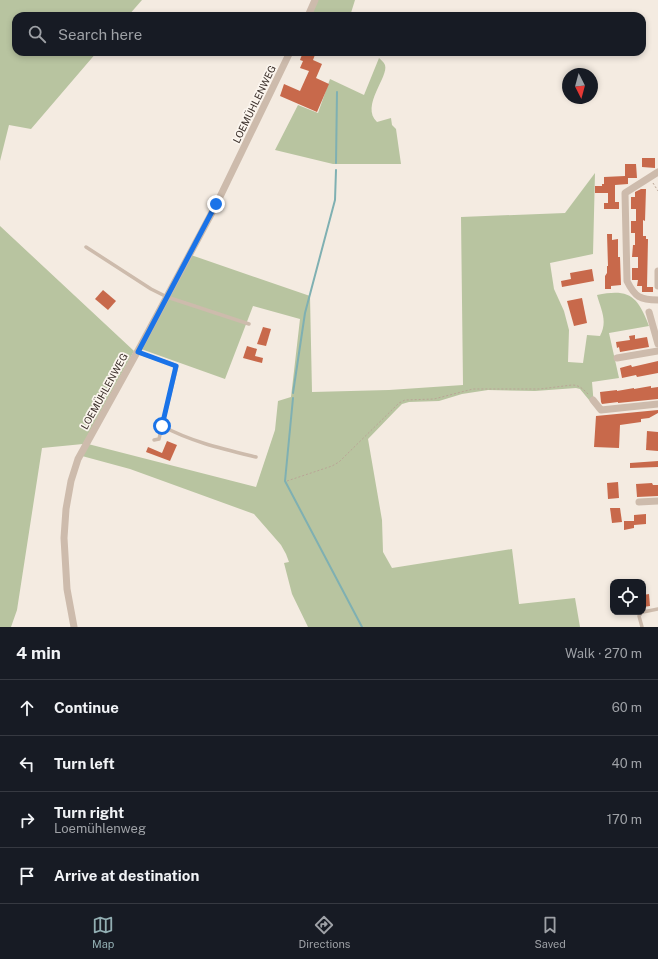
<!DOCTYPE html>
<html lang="en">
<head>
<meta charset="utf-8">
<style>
	:root { --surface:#171b24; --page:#20242c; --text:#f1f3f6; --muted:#9ea1a6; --line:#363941; --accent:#92aeb2 }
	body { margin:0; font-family:"Public Sans",sans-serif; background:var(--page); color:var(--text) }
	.controls { position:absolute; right:12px; bottom:12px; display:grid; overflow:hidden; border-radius:8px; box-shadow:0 2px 6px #0003 }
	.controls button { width:36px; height:36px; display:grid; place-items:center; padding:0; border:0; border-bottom:1px solid var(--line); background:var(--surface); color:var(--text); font:20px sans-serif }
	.compass { position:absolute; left:562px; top:68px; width:36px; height:36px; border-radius:50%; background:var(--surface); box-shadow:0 2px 6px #0003; rotate:174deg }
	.stop { position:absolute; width:12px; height:12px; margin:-9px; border:3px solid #1a73e8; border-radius:50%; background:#fff }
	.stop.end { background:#1a73e8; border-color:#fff; box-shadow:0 1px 4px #0008 }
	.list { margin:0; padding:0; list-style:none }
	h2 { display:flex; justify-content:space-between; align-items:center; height:52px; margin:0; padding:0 16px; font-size:17px }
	h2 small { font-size:13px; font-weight:400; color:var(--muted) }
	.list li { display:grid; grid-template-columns:26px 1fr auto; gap:12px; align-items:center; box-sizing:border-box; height:56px; padding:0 16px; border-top:1px solid var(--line) }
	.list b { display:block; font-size:15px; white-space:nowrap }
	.list p { margin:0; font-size:13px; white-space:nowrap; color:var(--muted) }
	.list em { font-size:13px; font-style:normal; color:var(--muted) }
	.icon { flex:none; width:22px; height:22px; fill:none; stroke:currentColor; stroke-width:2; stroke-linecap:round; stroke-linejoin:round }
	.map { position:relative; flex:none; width:658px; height:627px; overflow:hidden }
	.search { position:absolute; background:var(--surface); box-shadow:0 2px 6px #0003; left:12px; right:12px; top:12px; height:44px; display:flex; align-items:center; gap:10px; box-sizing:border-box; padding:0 14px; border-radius:12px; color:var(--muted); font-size:15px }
	.sheet { height:276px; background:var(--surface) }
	nav { display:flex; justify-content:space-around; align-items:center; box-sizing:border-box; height:56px; border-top:1px solid var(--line); background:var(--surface); font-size:11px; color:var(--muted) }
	nav a { display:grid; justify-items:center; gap:2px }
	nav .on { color:var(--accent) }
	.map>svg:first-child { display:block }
	.green { fill:#b8c4a0 }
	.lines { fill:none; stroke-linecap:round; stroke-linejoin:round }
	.stream { stroke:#7fb0b2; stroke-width:2 }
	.building { fill:#c8694b }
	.path { stroke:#b9a596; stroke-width:1; stroke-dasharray:2 2; stroke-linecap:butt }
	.lane { stroke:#cdbbac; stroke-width:3.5 }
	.street { stroke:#cdbbac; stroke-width:7 }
	.route { stroke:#1a73e8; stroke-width:5 }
	.labels { text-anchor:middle; stroke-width:3.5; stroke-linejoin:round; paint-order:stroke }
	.street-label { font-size:10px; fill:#3b302b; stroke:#fbf5ee }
</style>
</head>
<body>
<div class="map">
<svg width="658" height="627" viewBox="0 0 658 627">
	<rect width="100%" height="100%" fill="#f4ebe1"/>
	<g class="green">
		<path d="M0 0H142L128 16H16V52H97L31 129 9 125 0 161Z"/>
		<path d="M318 0H355L350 16H310Z"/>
		<path d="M379 58C381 60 384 62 385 65 389 77 360 106 377 122L391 118 392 125 396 129 401 164H333L275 150 298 105 318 113 330 79 364 95Z"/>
		<path d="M595 173 593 254 550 263 554 289 564 311 569 330 568 362 583 363 587 335 600 336C608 321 601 310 597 295 630 288 638 297 649 326L609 333 619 378 592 382 594 406 580 389 576 388 535 391 488 390 462 394 439 401 409 402 402 404 397 409 368 439 382 520 383 552 392 568 512 549 519 604 575 598 580 627H308L292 594 284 563 289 562 286 554 281 545 254 514 130 469 82 456 88 444 256 487 275 430 278 401 291 397 300 319 253 306 225 379 141 349 191 255 310 296 312 392 389 390 463 385 461 217 565 213Z"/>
		<path d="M0 226 134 351 83 444 42 448 17 610 11 627H0Z"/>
	</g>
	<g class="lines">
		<g class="stream">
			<path d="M336 163 337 92"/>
			<path d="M293 393 305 313 335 200 336 170"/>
			<path d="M293 398 285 481 362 627"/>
		</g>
	</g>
	<g class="building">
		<path d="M303 52H316L313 60 322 64 316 78 329 84 317 112 280 96 284 84 300 91 309 71 300 68 303 61 300 60Z"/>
		<path d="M642 158H655V168L642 167Z"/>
		<path d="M625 164H636L637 178H628V184L615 185V202H619V209H604V203H608V193H595V186H602V184H604V177L625 176Z"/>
		<path d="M641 189H646L645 221 643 220V236H646V239H648L647 287H653V292H642V286H637L638 280H632V268H638V257H632L633 245H635V233H631V221H636V209H631V197H635V192Z"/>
		<path d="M607 234H612V240L618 239V257H620L621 285 611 286V289H605V276L607 273V266H608Z"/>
		<path d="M592 269 594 281 562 287 561 281 571 279 570 273Z"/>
		<path d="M103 290 116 301 108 310 95 299Z"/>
		<path d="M582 298 587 323 574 326 567 301Z"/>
		<path d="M263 327 271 329 266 346 257 344Z"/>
		<path d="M635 335V339L647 337 649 347 620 352 619 347 617 348 616 342 630 340 629 336Z"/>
		<path d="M247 346 257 349 255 356 263 358 262 363 243 358Z"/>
		<path d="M658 361V373L637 377 636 375 622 378 620 368 631 365 632 367Z"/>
		<path d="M651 386V388L658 387V399L618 403V402L602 404 601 402 600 392 617 390V391L634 388V389Z"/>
		<path d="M658 410V413L649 418 641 419V422L620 425 619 448 594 447 596 416Z"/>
		<path d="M647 431 658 432V451L646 450Z"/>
		<path d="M167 441 177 445 170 461 146 452 148 447 162 453Z"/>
		<path d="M658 461V467L630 468V463Z"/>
		<path d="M618 482 619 498 608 499 607 483Z"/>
		<path d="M652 483 653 485H658V496L637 497 636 484Z"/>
		<path d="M610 508H620L622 522 612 523Z"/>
		<path d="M646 514V524L634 525V528L624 530V521H634V522V515Z"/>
		<path d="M649 594 650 606 643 607V595Z"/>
	</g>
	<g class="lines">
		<g class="path">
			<path d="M653 183 658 191"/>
			<path d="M287 481 332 466 339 462 399 403 405 400 434 399 473 389H540L572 385C580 385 584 390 589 395"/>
		</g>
		<g class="lane">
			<path d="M86 247 151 289 167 297 249 324"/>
			<path d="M137 352 177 366 162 426C192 442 223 449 256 457"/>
			<path d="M154 440 159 439 162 426"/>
			<path d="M643 612 658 609"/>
			<path d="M642 627 639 616 642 612"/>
		</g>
		<g class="street">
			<path d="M308 16 315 0"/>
			<path d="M658 172 625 193 627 281C635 297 640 300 658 300"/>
			<path d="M658 271V286"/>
			<path d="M649 312 658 344"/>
			<path d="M617 358 658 351"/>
			<path d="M593 400 601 410 658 404"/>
			<path d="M639 502 658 501"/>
			<path d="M74 627 67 589 64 538 66 509 71 481 78 459 140 347 216 205 290 52"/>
		</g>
	</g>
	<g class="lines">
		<path class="route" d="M162 426 176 366 138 352 216 204"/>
	</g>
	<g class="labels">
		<g class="street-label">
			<text transform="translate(254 104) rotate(-64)" y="4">LOEMÜHLENWEG</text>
			<text transform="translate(104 391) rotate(-61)" y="4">LOEMÜHLENWEG</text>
		</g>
	</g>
</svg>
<div class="controls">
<button><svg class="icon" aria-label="locate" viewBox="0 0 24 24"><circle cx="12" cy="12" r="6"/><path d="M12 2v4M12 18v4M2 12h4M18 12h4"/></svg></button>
</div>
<svg class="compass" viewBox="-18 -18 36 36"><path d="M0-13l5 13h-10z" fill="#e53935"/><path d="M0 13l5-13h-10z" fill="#9ea1a6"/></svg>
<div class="stop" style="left:162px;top:426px"></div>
<div class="stop end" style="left:216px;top:204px"></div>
<div class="search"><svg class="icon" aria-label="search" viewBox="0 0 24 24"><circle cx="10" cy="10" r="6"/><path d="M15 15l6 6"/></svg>Search here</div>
</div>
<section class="sheet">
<h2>4 min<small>Walk · 270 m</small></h2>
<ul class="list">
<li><svg class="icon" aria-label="ahead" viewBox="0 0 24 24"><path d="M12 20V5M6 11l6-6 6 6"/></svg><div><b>Continue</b></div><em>60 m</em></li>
<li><svg class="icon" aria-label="left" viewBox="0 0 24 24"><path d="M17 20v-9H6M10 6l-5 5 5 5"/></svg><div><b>Turn left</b></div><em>40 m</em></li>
<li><svg class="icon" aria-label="right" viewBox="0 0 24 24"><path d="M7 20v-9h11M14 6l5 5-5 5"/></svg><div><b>Turn right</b><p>Loemühlenweg</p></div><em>170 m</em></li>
<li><svg class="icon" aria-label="arrive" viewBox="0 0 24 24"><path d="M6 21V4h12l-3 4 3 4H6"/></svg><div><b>Arrive at destination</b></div></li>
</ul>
</section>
<nav>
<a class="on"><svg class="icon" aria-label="map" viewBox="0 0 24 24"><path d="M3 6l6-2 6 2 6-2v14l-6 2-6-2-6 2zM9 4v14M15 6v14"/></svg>Map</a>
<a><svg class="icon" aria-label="directions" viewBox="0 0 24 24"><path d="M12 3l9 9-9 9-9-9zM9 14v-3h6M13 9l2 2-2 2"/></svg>Directions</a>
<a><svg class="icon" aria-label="saved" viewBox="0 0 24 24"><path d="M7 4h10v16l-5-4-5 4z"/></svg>Saved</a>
</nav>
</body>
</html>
